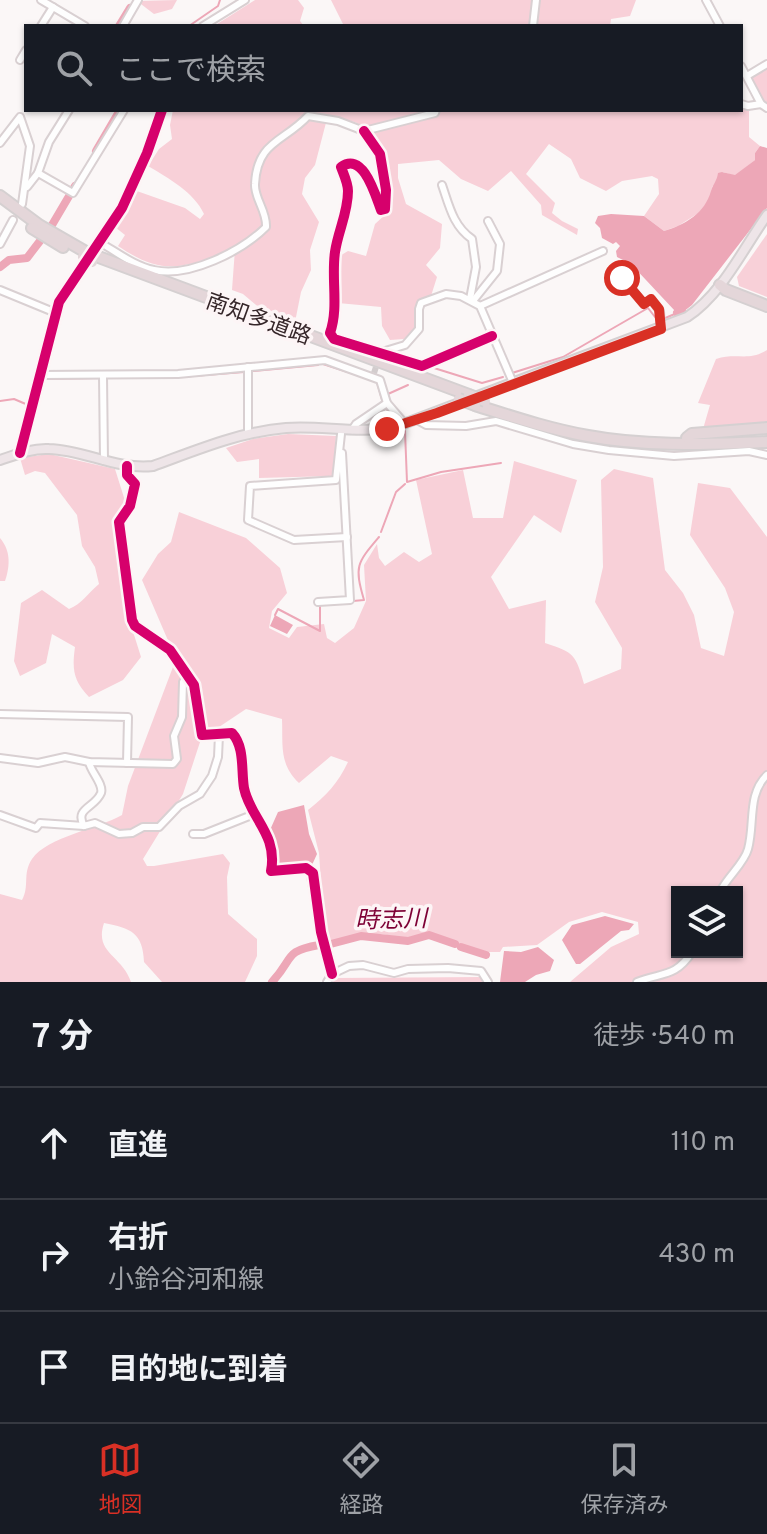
<!DOCTYPE html>
<html lang="ja">
<head>
<meta charset="utf-8">
<style>
	:root { --surface:#171b24; --page:#20242c; --text:#f1f3f6; --muted:#9ea1a6; --line:#363941; --accent:#d93025 }
	body { margin:0; font-family:Overpass,"Noto Sans JP",sans-serif; background:var(--page); color:var(--text) }
	.controls { position:absolute; right:24px; bottom:24px; display:grid; overflow:hidden; border-radius:0px; box-shadow:0 2px 6px #0004 }
	.controls button { width:72px; height:72px; display:grid; place-items:center; padding:0; border:0; border-bottom:2px solid var(--line); background:var(--surface); color:var(--text); font:40px sans-serif }
	.stop { position:absolute; width:24px; height:24px; margin:-18px; border:6px solid #d93025; border-radius:50%; background:#fff }
	.stop.end { background:#d93025; border-color:#fff; box-shadow:0 2px 8px #0008 }
	.list { margin:0; padding:0; list-style:none }
	h2 { display:flex; justify-content:space-between; align-items:center; height:104px; margin:0; padding:0 32px; font-size:34px }
	h2 small { font-size:26px; font-weight:400; color:var(--muted) }
	.list li { display:grid; grid-template-columns:52px 1fr auto; gap:24px; align-items:center; box-sizing:border-box; height:112px; padding:0 32px; border-top:2px solid var(--line) }
	.list b { display:block; font-size:30px; white-space:nowrap }
	.list p { margin:0; font-size:26px; white-space:nowrap; color:var(--muted) }
	.list em { font-size:26px; font-style:normal; color:var(--muted) }
	.icon { flex:none; width:44px; height:44px; fill:none; stroke:currentColor; stroke-width:2; stroke-linecap:round; stroke-linejoin:round }
	.map { position:relative; flex:none; width:767px; height:982px; overflow:hidden }
	.search { position:absolute; background:var(--surface); box-shadow:0 2px 6px #0004; left:24px; right:24px; top:24px; height:88px; display:flex; align-items:center; gap:20px; box-sizing:border-box; padding:0 28px; border-radius:0px; color:var(--muted); font-size:30px }
	.sheet { height:440px; background:var(--surface) }
	nav { display:flex; justify-content:space-around; align-items:center; box-sizing:border-box; height:112px; border-top:2px solid var(--line); background:var(--surface); font-size:22px; color:var(--muted) }
	nav a { display:grid; justify-items:center; gap:4px }
	nav .on { color:var(--accent) }
	.map>svg:first-child { display:block }
	.green { fill:#f8d0d8; fill-rule:evenodd }
	.water { fill:#eda7b7 }
	.lines { fill:none; stroke-linecap:round; stroke-linejoin:round }
	.stream { stroke:#eda7b7; stroke-width:2 }
	.river { stroke:#eda7b7; stroke-width:8 }
	.minor-tunnel { stroke:#d3cdce; stroke-width:6; stroke-dasharray:6 3; stroke-linecap:butt }
	.minor-casing { stroke:#d9d0d2; stroke-width:10 }
	.major-casing { stroke:#d5d0d1; stroke-width:12 }
	.highway-casing { stroke:#d5d0d1; stroke-width:14 }
	.minor { stroke:#fefefe; stroke-width:6 }
	.major { stroke:#eee5e8; stroke-width:8 }
	.highway { stroke:#e4d6d9; stroke-width:10 }
	.highway-bridge-casing { stroke:#d5d0d1; stroke-width:14; stroke-linecap:butt }
	.highway-bridge { stroke:#e4d6d9; stroke-width:10 }
	.cycleway-casing { stroke:#fdf5f6; stroke-width:15 }
	.cycleway { stroke:#d6006c; stroke-width:10 }
	.route { stroke:#d93025; stroke-width:10 }
	.labels { text-anchor:middle; stroke-width:7; stroke-linejoin:round; paint-order:stroke }
	.street-label { font-size:22px; fill:#352629; stroke:#fdf5f6 }
	.water-label { font-size:24px; font-style:italic; fill:#7d0035; stroke:#fdf5f6 }
</style>
</head>
<body>
<div class="map">
<svg width="767" height="982" viewBox="0 0 767 982">
	<rect width="100%" height="100%" fill="#fbf7f7"/>
	<g class="green">
		<path d="M177 0 172 9 154 14 137 1Z"/>
		<path d="M255 0H298L304 8 300 21 304 26H214Z"/>
		<path d="M331 0H636L630 16 611 19 610 26H344Z"/>
		<path d="M767 67V105L749 78Z"/>
		<path d="M741 107 749 110V137L760 146 755 153V160L735 176 723 172 712 187 710 200 697 214 678 226 664 231 644 216 659 194 658 179 652 176 622 181 606 191 580 178 571 159 549 144 526 174 555 203 552 213 562 221 578 229 577 235 542 215 541 205 511 171 488 191 461 179 439 160 398 164V178L406 204 442 224 440 248 426 265 437 277 431 296 420 301 415 313 417 325 404 339 390 340 382 326 381 307 338 303V257L348 251 366 256 375 224 388 212C390 185 389 145 365 127 356 121 339 118 328 115L315 165 305 178 302 194 319 222 310 250 311 270 301 292 295 322 269 316 243 294 232 290 235 249C184 267 165 278 118 246L125 235 115 227 134 190 185 208 200 219 204 214C194 192 168 178 148 166L159 149 172 139 170 125 173 110H741Z"/>
		<path d="M767 234V297L739 286 737 277Z"/>
		<path d="M767 350V425L703 429 710 405 698 403 716 359C737 352 748 362 767 350Z"/>
		<path d="M288 434 336 436 333 476 259 478V459L237 462 226 448 253 439Z"/>
		<path d="M49 454 115 469 126 504 117 523 130 622 141 657 123 680 89 697C73 680 72 669 75 647L52 634 46 663 20 676 14 661 21 603 42 590 69 609C82 604 88 593 99 584L95 567 82 546 77 515 45 473 35 471 25 475 20 458Z"/>
		<path d="M514 461 577 480 561 533 534 515 491 577 509 609 546 600 545 643C574 652 576 655 584 684L621 669 622 648 595 602 603 567 601 480 614 469 653 478 665 570 683 593 694 615 701 648 724 656 734 612 725 588 690 535 698 483 730 488 767 537V982H570L611 947 639 934 638 922 602 912 569 922 537 945 503 947 500 952H464L429 932 407 939 382 934 325 942 319 853 308 810C326 796 338 783 348 762L331 756 299 783C279 764 283 746 282 719L246 709 201 739 183 794 143 859 147 866H154L223 854 230 863 227 877 228 914 257 939V956L245 982H162L144 962C143 933 131 928 104 923 94 953 122 955 131 982H0V894L22 900C30 886 22 874 32 859 47 837 98 829 122 815L128 786 176 659 142 580 158 554 171 542 179 512 246 538 280 568 287 593 272 611 269 628 289 638 297 627 324 624 327 638 335 643 354 628 366 601 364 565 377 544 379 558 385 566 404 552 419 562 432 554 416 480 463 470 473 518H503ZM677 892H737V952H677Z"/>
		<path d="M0 538C11 551 10 566 5 581H0Z"/>
		<path d="M482 977 485 982H332L335 978Z"/>
	</g>
	<g class="water">
		<path d="M760 146 767 148V208L692 305 683 312 681 310 675 311 631 264 617 257 616 251 620 246 616 242 613 244 602 238 600 228 595 223 598 216 611 214 644 216 664 231C685 225 705 213 711 191 713 184 717 181 718 173L722 172 735 175 755 160V153Z"/>
		<path d="M275 615 293 625 287 634 270 626Z"/>
		<path d="M304 805 309 834 317 854 312 865 275 869 278 854 270 830 278 812Z"/>
		<path d="M605 916 634 924 629 930 621 931 580 964H576L562 940 572 925Z"/>
		<path d="M538 947 554 960 550 971 536 975 525 982H500L504 951 521 952Z"/>
	</g>
	<g class="lines">
		<g class="stream">
			<path d="M189 26 218 6 220 0"/>
			<path d="M663 319 677 313"/>
			<path d="M323 364 360 376"/>
			<path d="M253 371 318 365"/>
			<path d="M422 372 428 367 434 368 482 383 503 377"/>
			<path d="M512 373 563 357 648 308 655 317"/>
			<path d="M180 377 244 372"/>
			<path d="M107 378H175"/>
			<path d="M377 382 383 403"/>
			<path d="M388 394 408 385"/>
			<path d="M0 401 14 399 28 405"/>
			<path d="M37 407 44 379 100 378"/>
			<path d="M385 407 397 421"/>
			<path d="M405 431 407 482 441 472 501 463"/>
			<path d="M381 532 396 492 405 484"/>
			<path d="M353 601 364 600C354 566 357 563 379 537"/>
			<path d="M275 615 278 609 320 631V606"/>
			<path d="M307 876 319 945"/>
		</g>
		<g class="river">
			<path d="M119 26 130 8"/>
			<path d="M96 151 120 110"/>
			<path d="M52 225 75 186"/>
			<path d="M0 267 9 260 27 258 40 241"/>
			<path d="M677 313 682 311"/>
			<path d="M327 945 361 936 408 941 429 935 455 944"/>
			<path d="M461 947 486 955"/>
			<path d="M272 982C294 959 283 951 319 945"/>
		</g>
		<path class="minor-tunnel" d="M374 373 379 358"/>
		<defs>
			<g id="minor">
				<path d="M41 0 85 26"/>
				<path d="M706 0 720 26"/>
				<path d="M41 26 53 7"/>
				<path d="M123 26 138 0"/>
				<path d="M203 26 245 0"/>
				<path d="M533 26 536 0"/>
				<path d="M20 60 26 50"/>
				<path d="M741 66 761 104 767 108"/>
				<path d="M747 76 767 64"/>
				<path d="M741 104 748 106 761 104"/>
				<path d="M364 131 380 154 386 190 385 209 381 210C375 194 363 151 341 167 344 175 348 183 348 191 348 213 338 231 335 252 331 279 339 307 330 333L334 339 422 366 492 336"/>
				<path d="M0 143 20 117 30 146 22 204"/>
				<path d="M38 173 73 193 124 110"/>
				<path d="M442 185C449 205 453 226 472 239L476 267 470 299"/>
				<path d="M27 187 38 173 49 142 69 110"/>
				<path d="M99 242C117 252 134 266 154 270 189 278 242 251 266 227 267 211 254 198 255 184 257 141 284 142 308 116L338 121 364 131 435 113 436 110"/>
				<path d="M0 244 13 220"/>
				<path d="M622 278 644 304 651 299 660 311 661 329"/>
				<path d="M0 290 56 313"/>
				<path d="M473 301 497 271 500 244 488 221"/>
				<path d="M480 306 603 251"/>
				<path d="M382 352 405 345 419 329V309L421 303 446 294 461 296 480 306 514 385"/>
				<path d="M40 375 178 374 325 360 380 380 387 403 405 424"/>
				<path d="M103 376 104 461"/>
				<path d="M417 420 426 425 466 426 496 421 573 444 609 450 674 456 749 451 767 455"/>
				<path d="M352 430 356 424 387 403"/>
				<path d="M248 433V367"/>
				<path d="M341 434 336 480 250 486 248 520 294 540 347 537"/>
				<path d="M20 453 59 302 122 208 147 153 162 110"/>
				<path d="M127 466V475L135 484 130 506 119 522 132 620 135 626 170 650 194 685 202 735 232 733C245 747 241 770 244 788 250 818 278 834 271 871L306 868 313 873 321 932 332 974"/>
				<path d="M318 602 350 600 342 453"/>
				<path d="M0 714 128 717 127 763"/>
				<path d="M0 758 38 763 65 757 89 762 173 764 177 759 174 736 182 717 183 682 187 676"/>
				<path d="M0 815 36 828 40 823 84 826 95 823 119 834 132 833 143 827H159L179 806 200 794 212 776 218 757 219 735"/>
				<path d="M84 826C74 808 95 808 101 793 104 784 90 771 89 762"/>
				<path d="M193 834H204L257 813"/>
				<path d="M720 892C727 877 744 864 748 849 755 824 747 794 767 775"/>
				<path d="M327 982 332 974 349 966 363 965 394 973 408 969 448 968 481 971 488 982"/>
				<path d="M637 982C662 972 675 978 692 952"/>
			</g>
			<path id="major" d="M0 460C15 455 32 448 49 449 85 450 116 470 153 466 197 450 239 432 286 428 323 425 361 435 398 426L687 317C722 294 743 249 767 215"/>
			<g id="highway">
				<path d="M0 196 39 225 86 252"/>
				<path d="M32 228 63 247"/>
				<path d="M96 256 469 395"/>
				<path d="M720 285 726 290 767 306"/>
				<path d="M475 405C513 417 549 429 588 436 647 447 707 444 767 442"/>
				<path d="M687 438 692 434 767 428"/>
			</g>
		</defs>
		<use href="#minor" class="minor-casing"/>
		<use href="#major" class="major-casing"/>
		<use href="#highway" class="highway-casing"/>
		<use href="#minor" class="minor"/>
		<use href="#major" class="major"/>
		<use href="#highway" class="highway"/>
		<defs>
			<g id="highway-bridge">
				<path d="M83 257 92 262"/>
				<path d="M469 395 485 401"/>
				<path d="M459 399 475 405"/>
			</g>
		</defs>
		<use href="#highway-bridge" class="highway-bridge-casing"/>
		<use href="#highway-bridge" class="highway-bridge"/>
		<defs>
			<g id="cycleway">
				<path d="M364 131 380 154 386 190 385 209 381 210C375 194 363 151 341 167 344 175 348 183 348 191 348 213 338 231 335 252 331 279 339 307 330 333L334 339 422 366 492 336"/>
				<path d="M20 453 59 302 122 208 147 153 162 110"/>
				<path d="M127 466V475L135 484 130 506 119 522 132 620 135 626 170 650 194 685 202 735 232 733C245 747 241 770 244 788 250 818 278 834 271 871L306 868 313 873 321 932 332 974"/>
			</g>
		</defs>
		<use href="#cycleway" class="cycleway-casing"/>
		<use href="#cycleway" class="cycleway"/>
	</g>
	<g class="lines">
		<path class="route" d="M387 429 437 413 661 329 659 309 651 299 644 304 622 278"/>
	</g>
	<g class="labels">
		<g class="street-label">
			<text transform="translate(259 318) rotate(20)" y="8">南知多道路</text>
		</g>
		<g class="water-label">
			<text transform="translate(391 919) rotate(-1)" y="8">時志川</text>
		</g>
	</g>
</svg>
<div class="controls">
<button><svg class="icon" aria-label="layers" viewBox="0 0 24 24"><path d="M12 4l9 5-9 5-9-5zM3 14l9 5 9-5"/></svg></button>
</div>
<div class="stop" style="left:622px;top:278px"></div>
<div class="stop end" style="left:387px;top:429px"></div>
<div class="search"><svg class="icon" aria-label="search" viewBox="0 0 24 24"><circle cx="10" cy="10" r="6"/><path d="M15 15l6 6"/></svg>ここで検索</div>
</div>
<section class="sheet">
<h2>7 分<small>徒歩 · 540 m</small></h2>
<ul class="list">
<li><svg class="icon" aria-label="ahead" viewBox="0 0 24 24"><path d="M12 20V5M6 11l6-6 6 6"/></svg><div><b>直進</b></div><em>110 m</em></li>
<li><svg class="icon" aria-label="right" viewBox="0 0 24 24"><path d="M7 20v-9h11M14 6l5 5-5 5"/></svg><div><b>右折</b><p>小鈴谷河和線</p></div><em>430 m</em></li>
<li><svg class="icon" aria-label="arrive" viewBox="0 0 24 24"><path d="M6 21V4h12l-3 4 3 4H6"/></svg><div><b>目的地に到着</b></div></li>
</ul>
</section>
<nav>
<a class="on"><svg class="icon" aria-label="map" viewBox="0 0 24 24"><path d="M3 6l6-2 6 2 6-2v14l-6 2-6-2-6 2zM9 4v14M15 6v14"/></svg>地図</a>
<a><svg class="icon" aria-label="directions" viewBox="0 0 24 24"><path d="M12 3l9 9-9 9-9-9zM9 14v-3h6M13 9l2 2-2 2"/></svg>経路</a>
<a><svg class="icon" aria-label="saved" viewBox="0 0 24 24"><path d="M7 4h10v16l-5-4-5 4z"/></svg>保存済み</a>
</nav>
</body>
</html>
